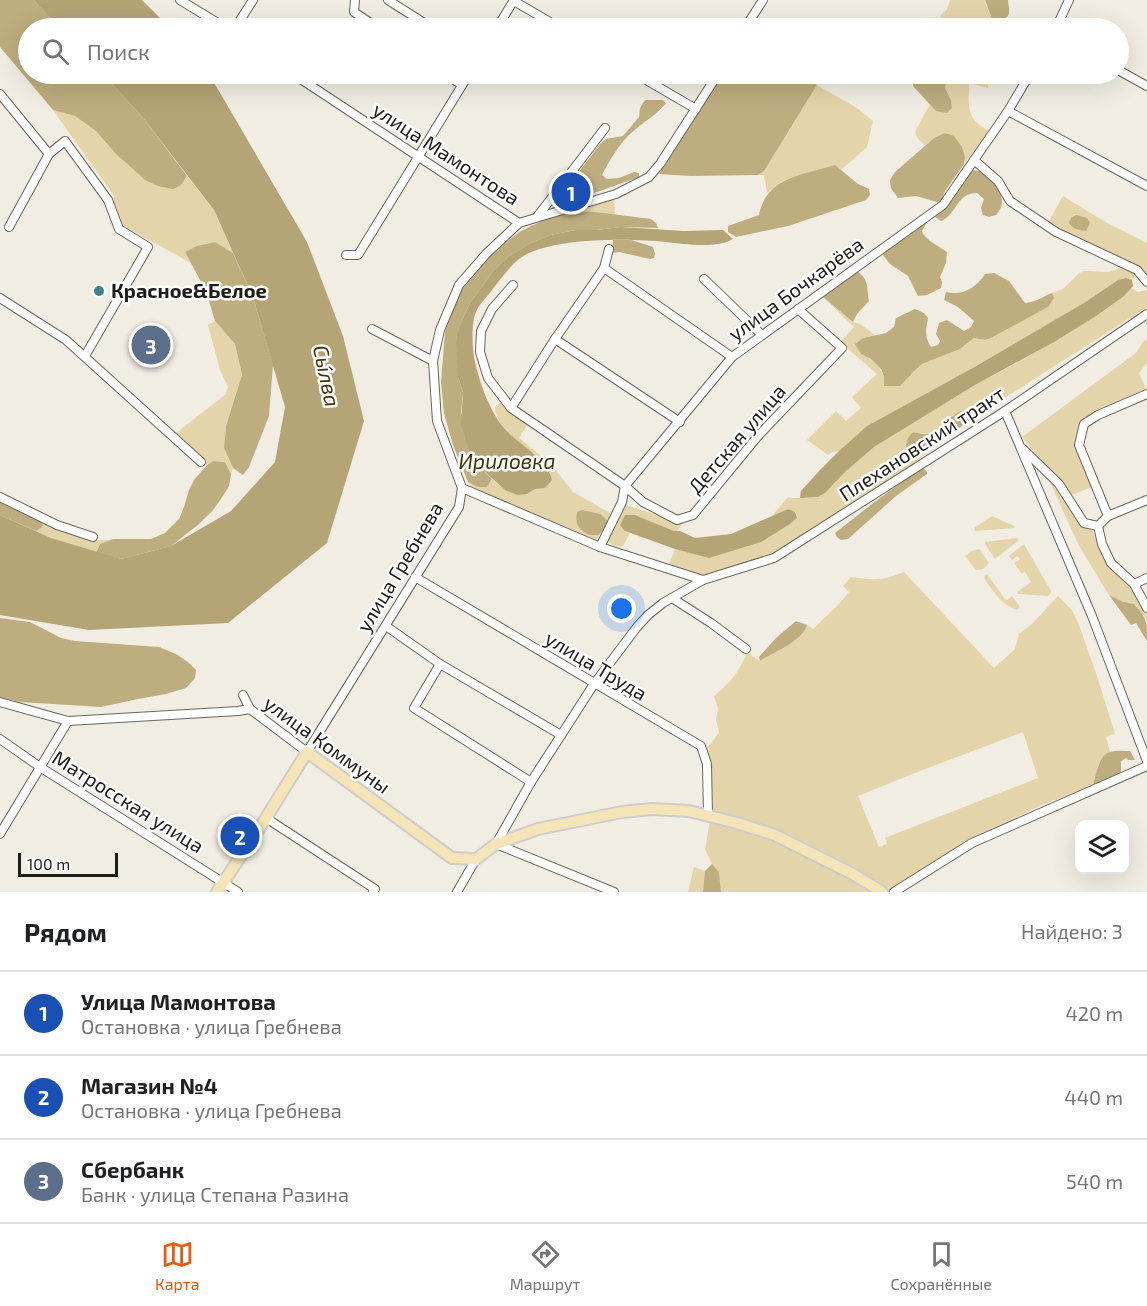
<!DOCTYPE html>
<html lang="ru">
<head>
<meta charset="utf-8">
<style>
	:root { --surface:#fff; --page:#f6f6f6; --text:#202124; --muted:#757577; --line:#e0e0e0; --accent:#ea580c }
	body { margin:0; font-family:"Exo 2",sans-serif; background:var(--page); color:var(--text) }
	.controls { position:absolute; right:18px; bottom:18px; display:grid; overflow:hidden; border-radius:12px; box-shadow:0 6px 24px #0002 }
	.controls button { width:54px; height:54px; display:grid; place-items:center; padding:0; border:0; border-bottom:2px solid var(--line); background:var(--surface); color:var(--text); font:30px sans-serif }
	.scale { position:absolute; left:18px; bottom:15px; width:100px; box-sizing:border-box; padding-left:6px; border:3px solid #1e1c19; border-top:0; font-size:16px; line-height:21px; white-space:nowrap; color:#1e1c19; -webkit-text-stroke:4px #fff; paint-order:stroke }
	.you { position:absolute; left:622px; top:609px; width:21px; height:21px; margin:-15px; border:4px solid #fff; border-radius:50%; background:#1a73e8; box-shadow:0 0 0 9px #1a73e833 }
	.badge { display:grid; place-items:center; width:39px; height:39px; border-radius:50%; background:var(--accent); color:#fff; font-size:20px; font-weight:700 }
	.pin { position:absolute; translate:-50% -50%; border:3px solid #fff; box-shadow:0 2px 6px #0006 }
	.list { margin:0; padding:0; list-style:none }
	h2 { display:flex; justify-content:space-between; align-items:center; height:78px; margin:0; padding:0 24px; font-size:26px }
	h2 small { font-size:20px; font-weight:400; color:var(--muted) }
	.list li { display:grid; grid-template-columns:39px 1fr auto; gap:18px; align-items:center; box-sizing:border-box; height:84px; padding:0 24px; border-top:2px solid var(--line) }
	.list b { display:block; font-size:22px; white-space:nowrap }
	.list p { margin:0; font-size:20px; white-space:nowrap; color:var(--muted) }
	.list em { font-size:20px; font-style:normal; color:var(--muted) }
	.icon { flex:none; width:33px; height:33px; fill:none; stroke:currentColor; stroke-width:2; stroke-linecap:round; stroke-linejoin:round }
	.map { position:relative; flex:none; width:1147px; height:892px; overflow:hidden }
	.search { position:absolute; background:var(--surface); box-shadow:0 6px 24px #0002; left:18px; right:18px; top:18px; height:66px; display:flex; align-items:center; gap:15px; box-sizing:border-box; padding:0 21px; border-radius:33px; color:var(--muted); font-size:22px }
	.sheet { height:330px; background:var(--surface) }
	nav { display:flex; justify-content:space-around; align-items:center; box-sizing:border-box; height:84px; border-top:2px solid var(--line); background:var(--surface); font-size:16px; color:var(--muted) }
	nav a { display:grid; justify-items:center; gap:3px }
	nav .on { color:var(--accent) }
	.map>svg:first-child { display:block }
	.green { fill:#e4d4a9; fill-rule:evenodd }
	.forest { fill:#bead7f }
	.water { fill:#b5a476 }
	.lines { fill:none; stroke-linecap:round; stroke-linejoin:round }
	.minor-casing { stroke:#69665c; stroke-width:10 }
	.major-casing { stroke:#cecdcc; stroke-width:14 }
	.minor { stroke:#fff; stroke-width:8 }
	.major { stroke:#f4e4b8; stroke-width:10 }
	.poi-dot { fill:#3e8290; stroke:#fff; stroke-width:2 }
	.labels { text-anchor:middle; stroke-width:5; stroke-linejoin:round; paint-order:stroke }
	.street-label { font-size:20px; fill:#1e1c19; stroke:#fff }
	.poi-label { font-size:20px; font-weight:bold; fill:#1e1c19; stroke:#fff; text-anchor:start }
	.water-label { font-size:21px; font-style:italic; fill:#41340d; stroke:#fff }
</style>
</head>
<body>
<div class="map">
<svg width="1147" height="892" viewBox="0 0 1147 892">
	<rect width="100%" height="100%" fill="#f1ede2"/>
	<g class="green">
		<path d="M950 0H985L986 5 999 21 1006 19 1005 28H938L941 15 947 9Z"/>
		<path d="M966 74H988V88L969 83C969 107 965 118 989 131L964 164 965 157 934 138 925 145 918 139 915 132 930 104 936 111 951 100 945 88 948 79 965 76Z"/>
		<path d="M817 85 857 108 873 121 867 147 841 170 835 165 783 181 767 193 764 175H758L764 171Z"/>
		<path d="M53 110 75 116 96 131 115 153 145 180 181 185 187 176 214 210 233 253 215 242 185 252 191 263 124 226 108 200 115 197Z"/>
		<path d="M1063 196 1107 223 1147 243V279L1138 268 1119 257 1058 230 1048 223Z"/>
		<path d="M614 198 615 215 572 211Z"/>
		<path d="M1124 267 1137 274 1132 280 1126 278 1118 280 1087 301 978 365 867 426 839 451 832 452 828 455 807 440 836 411 846 421 861 408 852 397 877 374 840 342 854 327 822 296 853 322 860 324 875 335 863 338 861 354C872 359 879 365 884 377L913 372 922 364 960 349 974 338 985 340 991 338 1048 307 1054 298 1052 293 1063 289 1079 273 1085 271 1109 272Z"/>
		<path d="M1131 288 1138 292 1147 290V307L970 420V416L926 435 914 432 920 453 929 450 913 464 867 495 777 553 702 578 668 567 675 549 709 557 761 541 790 524 797 518 788 509 771 517 788 497 793 498 818 497 825 493 845 472 874 447 975 385 1026 358 1124 296Z"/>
		<path d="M215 321 235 344 242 375 226 426 224 448 233 468 231 474 225 462 213 461 207 465 175 434 226 394 228 387 220 370 208 325Z"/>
		<path d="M1147 339V363L1139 373 1147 391 1084 421C1066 440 1084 467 1092 487L1069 496 1022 437 1136 353 1142 343Z"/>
		<path d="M499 403 504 404 529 422 519 438 550 463 573 492 610 513 608 523 588 535H599L595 542 471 488 468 482 478 487H487L492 479 505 490 527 494 535 489 545 488 550 473C546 468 542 462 537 458 523 445 495 427 495 407Z"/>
		<path d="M1050 482 1055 484 1082 525 1092 530C1098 542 1102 557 1111 568 1124 584 1147 598 1147 621L1144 615 1109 595 1078 544Z"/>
		<path d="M626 505 676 521 685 520 677 531H674L635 515 625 531 630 533 623 546C614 548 611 545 606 538L622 506Z"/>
		<path d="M992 516 1014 526V528L975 531 974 528Z"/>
		<path d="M41 521 97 540H110L100 544 96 553 51 538 36 531 41 528Z"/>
		<path d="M1018 538V541L995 559 984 542Z"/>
		<path d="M1024 544 1051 591V593L1048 596 1019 594 1017 592 1031 582 1025 572 1022 574 1014 563 1020 559 1017 556 1012 560 1009 556Z"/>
		<path d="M979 549 989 563 983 569 976 570 965 556 972 551Z"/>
		<path d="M904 572 994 668 1015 649 1019 634 1033 623 1058 596 1072 610 1079 625 1098 679 1115 734 1106 737 1110 752C1099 759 1096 773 1093 785L1042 805 965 841 889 892 777 831 711 812V767L707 748 719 733 716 720 718 709 714 696C731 682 738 673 747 653L760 661C775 652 802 642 807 625L813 629 838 605 849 592 843 586 851 577C873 580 883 581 904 572ZM1023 732 1038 778 885 838 887 844 879 847 858 796 917 772Z"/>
		<path d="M987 574 1005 599 1007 600 1012 596 1020 607 1017 610C1002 605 994 592 985 580L984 577Z"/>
		<path d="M710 821 773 837 821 861 873 892H721L719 872 712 864 705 849Z"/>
		<path d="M694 867 705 871 703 892H688Z"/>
	</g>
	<g class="forest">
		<path d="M0 0H33L60 28H28V74H103L144 119 187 176 181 185 173 189 158 186 145 180 115 153 96 131 75 116 53 110 0 47Z"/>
		<path d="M985 0H1008C1009 12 1013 16 999 21L992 18Z"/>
		<path d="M722 74H799L817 85 764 171 758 175 690 176 659 174Z"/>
		<path d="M917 74H966L965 76 947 80 945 88 951 100 952 108 947 113 936 111 913 86 914 78Z"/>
		<path d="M645 100H663L666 103C656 116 641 123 629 135 618 146 609 161 602 175L607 179 619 178 634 172 639 173V177L586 196 584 186 577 177 579 172 600 144 606 139 623 136 639 117 640 108Z"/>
		<path d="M945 133 954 136 962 147 965 157 964 164 945 191 940 203 916 196 898 198 891 188 890 180 895 172 934 138Z"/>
		<path d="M835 165 858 184 869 189 870 195 866 200 788 226 736 237 728 232V226L759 215C766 177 803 175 835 165Z"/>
		<path d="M970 170C986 169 1002 186 1002 202 1002 207 999 211 996 215L989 217 983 215 981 208 984 199 977 193C956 193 957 215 941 221L934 216 937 211Z"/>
		<path d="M572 211 595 212 651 219 656 223 658 228 621 227 597 230H576L550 235 529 244 509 256 493 271 470 303 460 325 458 377 463 393 461 413 473 461 492 479 487 487H478L468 482 453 445 444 413 441 382 445 332 459 293 476 271 499 247 521 231 550 217Z"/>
		<path d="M1076 215 1087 218 1090 223 1086 231C1079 230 1073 229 1069 223L1071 218Z"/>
		<path d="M923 221 927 222 922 231 923 234 930 241 947 252 946 263 940 277 942 282 941 288 927 295 918 296 908 276 890 264 883 255 886 250Z"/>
		<path d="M613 240H631L653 247 655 254 654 258 650 259 619 252 612 253Z"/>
		<path d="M215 242 233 253 253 297 273 365 269 416 249 467 243 475 233 468 224 448 226 426 242 375 235 344 215 321 206 291 185 252 197 246Z"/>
		<path d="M858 272C869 279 867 290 869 301L857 314 853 322 822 296 852 274Z"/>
		<path d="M994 273 1009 281 1025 303C1036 302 1042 297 1052 293L1054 298 1048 307 991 338 985 340 974 338 960 349 922 364 913 372 900 386H884V377L881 369 871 359 861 354 855 344 863 338 886 333 894 327 896 318 915 309 924 313 928 318C926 329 924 337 931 347L938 345 940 341 936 334 939 323 947 320 964 331 971 327 974 321 958 307 944 300 946 292C963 296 976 288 985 274Z"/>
		<path d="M964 410 970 416V420C960 427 930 452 920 453 914 453 910 451 906 447 907 440 908 435 914 432 918 433 924 435 928 434 940 432 950 414 964 410Z"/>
		<path d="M213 461 225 462 231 474 229 486 221 499 213 510 199 524 171 546 121 559 96 553 100 544 113 539H151L165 533 179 519 184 507 189 490 194 480 207 465Z"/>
		<path d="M923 468 927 472V474L896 496 848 539 841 540 837 537 835 533C864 510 892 488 923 468Z"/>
		<path d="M0 501 41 521 43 525 41 528 36 531 0 515Z"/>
		<path d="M582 510 600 514 607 520 608 523 599 535H589C578 528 575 525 577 512Z"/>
		<path d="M1109 595 1123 602 1134 604C1147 619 1147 620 1147 641L1136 623 1131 625Z"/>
		<path d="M0 618 30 622 61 638 75 641 159 647 176 654 188 662 196 670 195 678 186 688 166 694 138 699 101 707 20 702 0 697Z"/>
		<path d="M796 621 807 625C802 642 774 652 760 661L759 657 776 638Z"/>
		<path d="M1130 751 1135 760H1128L1126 758 1121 761V774L1093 785C1096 775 1099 755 1110 752 1116 750 1124 751 1130 751Z"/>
		<path d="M712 864 719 872 721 892H703L705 871Z"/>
	</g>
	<g class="water">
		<path d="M33 0H142L170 28H60Z"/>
		<path d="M103 74H209L307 242 343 336 364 421 327 543 228 623 89 630 0 615V515L51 538 121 559 171 546 231 511 275 462 285 407 253 297 214 210 144 119Z"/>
		<path d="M621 227 684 231 723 230 733 239C716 249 685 244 666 242 631 238 547 237 519 259 510 266 499 281 492 290 487 297 479 304 476 312 471 323 472 349 475 362 479 381 490 412 504 428 518 444 548 459 552 480L545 488 535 489 527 494 518 495 505 490 473 461 461 424 463 393 458 377 456 343 460 325 470 303 493 271 509 256 529 244 550 235 576 230H597Z"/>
		<path d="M1126 278 1132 280 1133 286 1124 296 1096 316 1054 342 975 385 874 447 845 472 825 493 818 497 800 498 801 491 820 470 839 451 867 426 978 365 1087 301 1118 280Z"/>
		<path d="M788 509 795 512 797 518 790 524 761 542 709 558 675 549 625 531 620 525 625 515H635L674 531H680L695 538 731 534Z"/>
	</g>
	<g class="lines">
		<defs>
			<g id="minor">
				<path d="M180 0 226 28"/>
				<path d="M355 0 354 12 378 28"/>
				<path d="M388 0 432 28"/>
				<path d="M514 1 560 28"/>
				<path d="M235 28 253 0"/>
				<path d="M497 28 514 0"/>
				<path d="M745 28 763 0"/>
				<path d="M1056 28 1069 0"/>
				<path d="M1118 70 1147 86"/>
				<path d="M293 74 519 223"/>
				<path d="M445 74 462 85"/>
				<path d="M636 74 696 109"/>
				<path d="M0 94 49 154 65 141 108 200 119 229 148 247 85 356"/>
				<path d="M1008 111 1147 186"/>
				<path d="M974 160 998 181 1010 201 1056 232 1137 270 1147 282"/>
				<path d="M537 217 605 128"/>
				<path d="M9 227 49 154"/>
				<path d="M346 255H358L469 74"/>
				<path d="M604 268 732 357"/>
				<path d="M704 279 762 335"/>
				<path d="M513 285 492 309 481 331 480 352 488 378 511 408 625 486 643 502 677 520 693 515 758 436 842 348 798 309"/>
				<path d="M0 298 66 340 201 462"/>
				<path d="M372 329 433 361"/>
				<path d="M555 339 680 422"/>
				<path d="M511 408 555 339 604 268 609 249"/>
				<path d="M1005 411 1092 616 1147 761"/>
				<path d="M1023 449 1059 484 1084 523 1098 526 1102 544 1111 563 1134 584 1147 608"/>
				<path d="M462 488 600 547 703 580"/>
				<path d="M0 497 57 525 93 537"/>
				<path d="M1108 516 1079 445 1084 424 1098 415 1147 394"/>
				<path d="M1098 526 1108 516 1147 500"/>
				<path d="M600 547 622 502 625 486 732 357 943 205 1008 111 1030 74"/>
				<path d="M415 577 701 746 707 764 708 816"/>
				<path d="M1134 584 1147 578"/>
				<path d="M672 598 711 623 746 649"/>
				<path d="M386 626 440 664 561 735"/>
				<path d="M440 664 414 708 531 782"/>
				<path d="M243 695 250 709"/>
				<path d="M0 702 68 721 238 711 250 709 307 752 459 507 462 488 437 421 433 361 440 330 459 285 486 254 519 223 616 194 649 177 660 164 718 74"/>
				<path d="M0 739 40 767 238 892"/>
				<path d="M266 818 375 889 373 892"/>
				<path d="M0 834 68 721"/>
				<path d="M457 892 476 859"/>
				<path d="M614 892 496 844 531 782 594 684 637 627 648 615 663 603 703 580 774 558 1005 411 1147 314"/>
				<path d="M894 892 972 843 1147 766"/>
			</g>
			<path id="major" d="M217 892 266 818 307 752 452 858 476 859 496 844 538 829 622 812 652 809 689 811 737 823 775 835 853 874 882 892"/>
		</defs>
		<use href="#minor" class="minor-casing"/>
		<use href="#major" class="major-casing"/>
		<use href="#minor" class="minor"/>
		<use href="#major" class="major"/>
	</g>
	<circle class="poi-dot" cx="99" cy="291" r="6"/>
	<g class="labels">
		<g class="street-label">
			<text transform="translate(446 154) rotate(33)" y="7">улица Мамонтова</text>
			<text transform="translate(796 289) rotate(-36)" y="7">улица Бочкарёва</text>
			<text transform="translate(737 439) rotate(-49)" y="7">Детская улица</text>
			<text transform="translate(922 444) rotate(-33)" y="7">Плехановский тракт</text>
			<text transform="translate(400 567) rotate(-59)" y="7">улица Гребнева</text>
			<text transform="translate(596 666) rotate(31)" y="7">улица Труда</text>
			<text transform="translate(327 745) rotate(36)" y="7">улица Коммуны</text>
			<text transform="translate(128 802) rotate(32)" y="7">Матросская улица</text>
		</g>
		<g class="poi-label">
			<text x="111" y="298">Красное&amp;Белое</text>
		</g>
		<g class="water-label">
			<text transform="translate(326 376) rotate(78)" y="7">Сы́лва</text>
			<text x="507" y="469">Ириловка</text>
		</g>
	</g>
</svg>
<div class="controls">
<button><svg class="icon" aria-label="layers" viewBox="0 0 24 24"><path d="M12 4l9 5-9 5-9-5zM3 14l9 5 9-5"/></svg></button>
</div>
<div class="scale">100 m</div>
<div class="you"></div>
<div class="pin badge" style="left:571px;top:192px;background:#1a4fb4">1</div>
<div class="pin badge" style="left:240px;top:836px;background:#1a4fb4">2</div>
<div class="pin badge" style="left:151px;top:345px;background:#5c6f8a">3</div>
<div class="search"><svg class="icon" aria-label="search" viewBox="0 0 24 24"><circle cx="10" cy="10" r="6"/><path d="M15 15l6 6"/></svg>Поиск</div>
</div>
<section class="sheet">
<h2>Рядом<small>Найдено: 3</small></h2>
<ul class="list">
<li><span class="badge" style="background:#1a4fb4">1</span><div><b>Улица Мамонтова</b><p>Остановка · улица Гребнева</p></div><em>420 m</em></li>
<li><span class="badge" style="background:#1a4fb4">2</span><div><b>Магазин №4</b><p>Остановка · улица Гребнева</p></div><em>440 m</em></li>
<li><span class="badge" style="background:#5c6f8a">3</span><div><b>Сбербанк</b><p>Банк · улица Степана Разина</p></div><em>540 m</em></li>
</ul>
</section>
<nav>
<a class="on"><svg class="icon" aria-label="map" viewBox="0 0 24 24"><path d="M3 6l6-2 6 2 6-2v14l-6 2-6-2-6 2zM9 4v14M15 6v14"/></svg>Карта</a>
<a><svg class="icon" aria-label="directions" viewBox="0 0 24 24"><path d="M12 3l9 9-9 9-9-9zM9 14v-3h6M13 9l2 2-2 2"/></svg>Маршрут</a>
<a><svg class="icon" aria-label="saved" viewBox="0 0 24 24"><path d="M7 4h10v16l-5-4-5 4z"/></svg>Сохранённые</a>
</nav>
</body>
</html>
